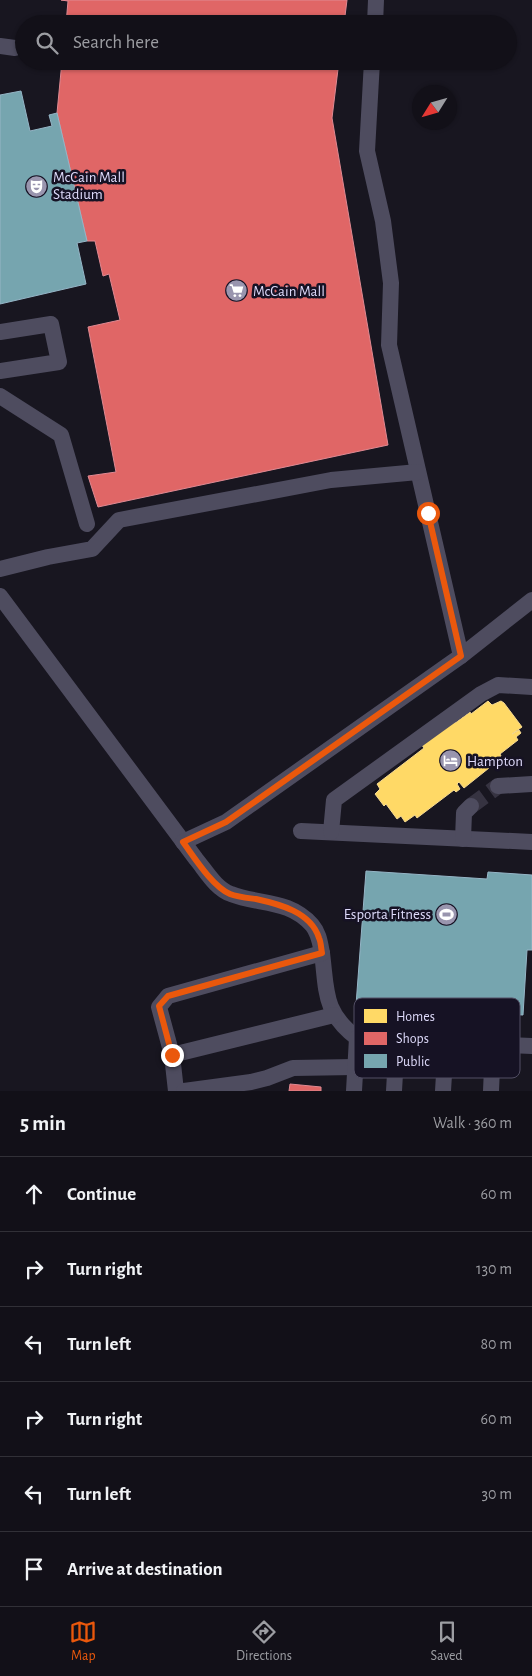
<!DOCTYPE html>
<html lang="en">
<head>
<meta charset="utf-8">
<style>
	:root { --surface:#121018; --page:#1b1921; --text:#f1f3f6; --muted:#9c9da2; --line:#313037; --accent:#ea580c }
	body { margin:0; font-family:"Alegreya Sans",sans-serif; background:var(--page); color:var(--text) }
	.compass { position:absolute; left:412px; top:85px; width:45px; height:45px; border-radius:50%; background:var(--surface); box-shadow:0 1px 4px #0004; rotate:233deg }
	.stop { position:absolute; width:15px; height:15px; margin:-11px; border:4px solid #ea580c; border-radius:50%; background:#fff }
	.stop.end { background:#ea580c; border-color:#fff; box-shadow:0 1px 5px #0008 }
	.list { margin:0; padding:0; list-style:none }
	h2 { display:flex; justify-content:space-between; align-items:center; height:65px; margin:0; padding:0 20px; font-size:21px }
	h2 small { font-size:16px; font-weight:400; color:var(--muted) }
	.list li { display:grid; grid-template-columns:32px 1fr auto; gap:15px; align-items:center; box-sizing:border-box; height:75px; padding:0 20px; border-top:1px solid var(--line) }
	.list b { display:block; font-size:19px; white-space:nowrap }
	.list em { font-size:16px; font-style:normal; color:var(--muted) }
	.icon { flex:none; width:28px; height:28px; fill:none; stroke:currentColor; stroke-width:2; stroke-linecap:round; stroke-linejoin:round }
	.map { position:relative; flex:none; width:532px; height:1091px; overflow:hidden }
	.search { position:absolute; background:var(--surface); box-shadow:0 1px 4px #0004; left:15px; right:15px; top:15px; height:55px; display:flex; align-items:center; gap:12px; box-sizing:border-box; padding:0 18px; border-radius:28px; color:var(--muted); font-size:19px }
	.sheet { height:515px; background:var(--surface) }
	nav { display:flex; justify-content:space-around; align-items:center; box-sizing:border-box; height:70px; border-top:1px solid var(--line); background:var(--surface); font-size:14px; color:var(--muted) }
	nav a { display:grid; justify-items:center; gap:2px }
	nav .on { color:var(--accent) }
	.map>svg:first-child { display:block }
	.homes { fill:#ffd966; stroke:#f5d992 }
	.shops { fill:#e06666; stroke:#df8992 }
	.public { fill:#76a5af; stroke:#95b5c6 }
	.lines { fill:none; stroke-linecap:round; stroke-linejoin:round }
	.minor-tunnel { stroke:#363341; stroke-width:16; stroke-dasharray:16 8; stroke-linecap:butt }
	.minor { stroke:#4e4c5f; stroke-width:16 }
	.route { stroke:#ea580c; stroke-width:6 }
	.labels { text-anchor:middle; stroke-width:5; stroke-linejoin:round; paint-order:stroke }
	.poi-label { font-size:15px; fill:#dedafa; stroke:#161224; text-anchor:start }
	.key { fill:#161224; stroke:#524e64; stroke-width:1 }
	.key-label { font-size:14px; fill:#dedafa }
</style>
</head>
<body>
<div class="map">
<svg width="532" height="1091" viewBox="0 0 532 1091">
	<rect width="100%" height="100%" fill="#181620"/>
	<path class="homes" d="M488 701 492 705 501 701 504 703 522 727 512 734 519 730 521 733 516 737 518 740 500 754 501 756 487 767 489 768 464 788 459 782 457 784 460 789 456 792 454 790 417 818 415 815 405 822 401 816 397 819 386 804 384 806 375 794 380 789 377 784 424 748 421 744 453 719 455 723 470 712 471 714Z"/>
	<g class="shops">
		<path d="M61 0H347L344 24H66L68 1Z"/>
		<path d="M62 61H339L332 118 388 445 98 507 88 476 116 472 88 327 120 320 109 274 103 276 95 241H87L57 113Z"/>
		<path d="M290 1084 321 1087V1091H289Z"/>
	</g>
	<g class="public">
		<path d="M21 91 30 131 52 126 49 115 57 113 87 241 77 243 86 284 0 304V95Z"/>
		<path d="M366 871 487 879 488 872 532 875V950H527L523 1015 467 1012V1014L456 1019 440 1021 422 1017 412 1010V1008L356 1005Z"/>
	</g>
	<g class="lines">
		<path class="minor-tunnel" d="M471 806 498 786"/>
		<g class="minor">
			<path d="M375 24 376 0"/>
			<path d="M0 46 15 48"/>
			<path d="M372 61 367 151 383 221 391 283 389 345 461 656 532 600"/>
			<path d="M0 332 51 324 59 362 0 371"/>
			<path d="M0 396 61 435 87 524"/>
			<path d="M0 569 48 557 92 549 119 520 331 480 418 472"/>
			<path d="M0 596 196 859C206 871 216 889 231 894 259 905 289 899 312 925 319 933 320 943 322 953 327 992 323 1012 357 1038L532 1046"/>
			<path d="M498 786 532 784"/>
			<path d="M301 831 532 842"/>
			<path d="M331 832 334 800 481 694 498 685 532 687"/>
			<path d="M463 839 464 813 471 806"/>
			<path d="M183 842 226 822 461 656"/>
			<path d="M172 1055 159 1007 168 996 322 953"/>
			<path d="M176 1091 172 1055 334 1015"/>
			<path d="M184 1091 251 1082 267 1078 293 1068 355 1067"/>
			<path d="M354 1091 357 1038"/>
			<path d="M394 1091 397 1039"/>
			<path d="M443 1091 446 1042"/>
			<path d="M491 1091 493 1044"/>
		</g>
	</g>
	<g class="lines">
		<path class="route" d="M172 1055 159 1006 168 996 322 953C321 948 321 942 319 938 311 912 279 904 256 899 248 898 237 897 230 894 212 886 194 857 183 842L226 822 461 656 428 513"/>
	</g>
	<defs>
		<symbol id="theatre-disc" viewBox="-11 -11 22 22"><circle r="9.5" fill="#9995ae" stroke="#161224"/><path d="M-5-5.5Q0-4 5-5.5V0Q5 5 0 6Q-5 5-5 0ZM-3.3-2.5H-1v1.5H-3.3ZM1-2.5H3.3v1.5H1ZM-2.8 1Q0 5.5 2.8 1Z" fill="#fff"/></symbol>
		<symbol id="supermarket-disc" viewBox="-11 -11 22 22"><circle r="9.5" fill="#9995ae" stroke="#161224"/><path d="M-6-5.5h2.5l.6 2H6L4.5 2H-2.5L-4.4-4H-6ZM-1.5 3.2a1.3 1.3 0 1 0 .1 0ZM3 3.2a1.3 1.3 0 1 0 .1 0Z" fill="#fff"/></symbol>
		<symbol id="hotel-disc" viewBox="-11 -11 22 22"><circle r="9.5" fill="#9995ae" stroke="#161224"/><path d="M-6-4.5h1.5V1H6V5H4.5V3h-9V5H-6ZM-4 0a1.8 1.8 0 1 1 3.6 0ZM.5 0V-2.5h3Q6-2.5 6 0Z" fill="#fff"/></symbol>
		<symbol id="stadium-disc" viewBox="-11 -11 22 22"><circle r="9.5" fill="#9995ae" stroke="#161224"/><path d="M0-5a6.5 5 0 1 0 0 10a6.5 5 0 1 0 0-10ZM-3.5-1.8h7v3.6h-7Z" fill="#fff"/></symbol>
	</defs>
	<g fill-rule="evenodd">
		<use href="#theatre-disc" x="24" y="174" width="25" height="25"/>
		<use href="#supermarket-disc" x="224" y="278" width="25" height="25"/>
		<use href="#hotel-disc" x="438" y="748" width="25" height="25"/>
		<use href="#stadium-disc" x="434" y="902" width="25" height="25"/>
	</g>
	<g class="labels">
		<g class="poi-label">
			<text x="53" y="182">McCain Mall<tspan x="53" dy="17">Stadium</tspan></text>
			<text x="253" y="296">McCain Mall</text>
			<text x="467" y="766">Hampton</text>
			<text x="431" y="919" text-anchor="end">Esporta Fitness</text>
		</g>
	</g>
	<rect x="354" y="998" width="166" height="80" rx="8" class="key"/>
	<rect x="364" y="1009" width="23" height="14" fill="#ffd966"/>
	<rect x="364" y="1032" width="23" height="13" fill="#e06666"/>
	<rect x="364" y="1054" width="23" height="14" fill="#76a5af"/>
	<g class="key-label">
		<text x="396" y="1021">Homes</text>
		<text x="396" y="1043">Shops</text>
		<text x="396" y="1066">Public</text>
	</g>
</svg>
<svg class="compass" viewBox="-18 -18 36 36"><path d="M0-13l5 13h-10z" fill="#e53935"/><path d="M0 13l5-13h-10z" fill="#9c9da2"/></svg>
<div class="stop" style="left:428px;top:513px"></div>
<div class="stop end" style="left:172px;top:1055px"></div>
<div class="search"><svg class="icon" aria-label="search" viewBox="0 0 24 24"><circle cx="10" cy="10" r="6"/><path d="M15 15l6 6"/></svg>Search here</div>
</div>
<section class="sheet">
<h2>5 min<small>Walk · 360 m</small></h2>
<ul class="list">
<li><svg class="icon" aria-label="ahead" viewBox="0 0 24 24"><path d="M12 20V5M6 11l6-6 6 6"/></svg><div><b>Continue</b></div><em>60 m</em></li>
<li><svg class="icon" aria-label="right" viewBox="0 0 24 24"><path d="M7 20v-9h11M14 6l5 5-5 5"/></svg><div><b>Turn right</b></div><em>130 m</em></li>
<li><svg class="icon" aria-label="left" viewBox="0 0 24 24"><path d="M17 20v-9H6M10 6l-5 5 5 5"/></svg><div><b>Turn left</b></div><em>80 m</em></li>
<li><svg class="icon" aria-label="right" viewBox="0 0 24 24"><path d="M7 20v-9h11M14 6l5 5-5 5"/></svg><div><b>Turn right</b></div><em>60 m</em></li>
<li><svg class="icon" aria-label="left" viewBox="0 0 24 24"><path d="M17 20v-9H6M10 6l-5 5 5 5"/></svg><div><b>Turn left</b></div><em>30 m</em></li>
<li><svg class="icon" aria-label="arrive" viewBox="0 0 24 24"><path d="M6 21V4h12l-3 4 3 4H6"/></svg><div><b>Arrive at destination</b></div></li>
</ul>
</section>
<nav>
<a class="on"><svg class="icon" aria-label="map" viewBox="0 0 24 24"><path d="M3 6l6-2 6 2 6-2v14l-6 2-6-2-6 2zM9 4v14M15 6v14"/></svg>Map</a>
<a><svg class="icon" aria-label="directions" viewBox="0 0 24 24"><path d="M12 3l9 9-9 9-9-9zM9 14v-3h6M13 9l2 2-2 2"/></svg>Directions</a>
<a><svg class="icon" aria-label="saved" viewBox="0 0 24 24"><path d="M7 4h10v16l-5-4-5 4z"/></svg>Saved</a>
</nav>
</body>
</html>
